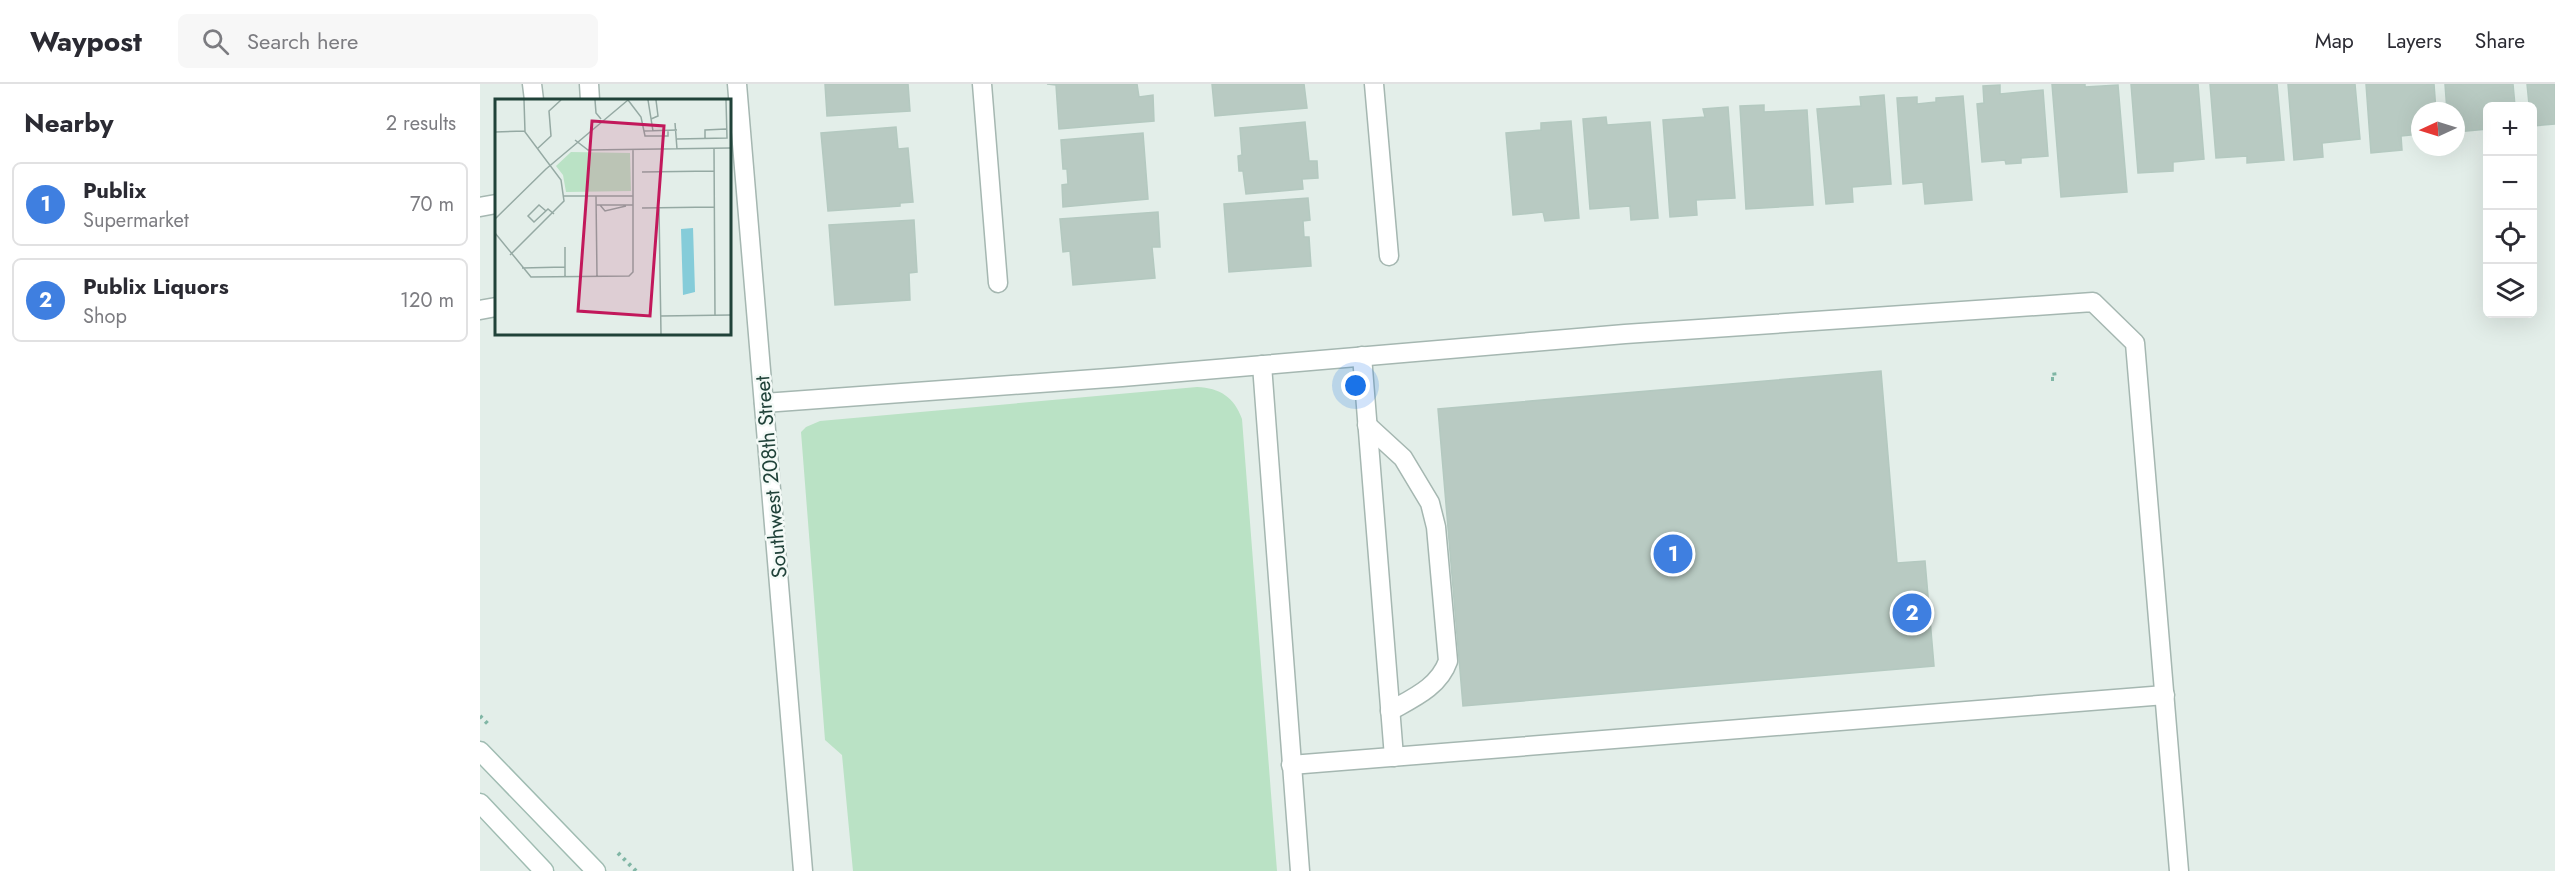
<!DOCTYPE html>
<html lang="en">
<head>
<meta charset="utf-8">
<style>
	:root { --surface:#fff; --page:#f7f7f7; --text:#2b2b33; --muted:#7c7c81; --line:#e1e1e2; --accent:#db2777 }
	body { margin:0; font-family:Jost,sans-serif; background:var(--page); color:var(--text) }
	.controls { position:absolute; right:18px; top:18px; display:grid; overflow:hidden; border-radius:9px; box-shadow:0 6px 24px #0002 }
	.controls button { width:54px; height:54px; display:grid; place-items:center; padding:0; border:0; border-bottom:2px solid var(--line); background:var(--surface); color:var(--text); font:30px sans-serif }
	.compass { position:absolute; left:1931px; top:18px; width:54px; height:54px; border-radius:50%; background:var(--surface); box-shadow:0 6px 24px #0002; rotate:266deg }
	.you { position:absolute; left:876px; top:302px; width:21px; height:21px; margin:-15px; border:4px solid #fff; border-radius:50%; background:#1a73e8; box-shadow:0 0 0 9px #1a73e833 }
	.badge { display:grid; place-items:center; width:39px; height:39px; border-radius:50%; background:var(--accent); color:#fff; font-size:20px; font-weight:700 }
	.pin { position:absolute; translate:-50% -50%; border:3px solid #fff; box-shadow:0 2px 6px #0006 }
	.list { margin:0; padding:0; list-style:none }
	h2 { display:flex; justify-content:space-between; align-items:center; height:78px; margin:0; padding:0 24px; font-size:26px }
	h2 small { font-size:20px; font-weight:400; color:var(--muted) }
	.list li { display:grid; grid-template-columns:39px 1fr auto; gap:18px; align-items:center; box-sizing:border-box; height:84px; margin:0 12px 12px; padding:0 12px; border:2px solid var(--line); border-radius:9px }
	.list b { display:block; font-size:22px; white-space:nowrap }
	.list p { margin:0; font-size:20px; white-space:nowrap; color:var(--muted) }
	.list em { font-size:20px; font-style:normal; color:var(--muted) }
	.icon { flex:none; width:33px; height:33px; fill:none; stroke:currentColor; stroke-width:2; stroke-linecap:round; stroke-linejoin:round }
	.map { position:relative; flex:none; width:2075px; height:787px; overflow:hidden }
	header { display:flex; align-items:center; gap:36px; box-sizing:border-box; height:84px; padding:0 30px; background:var(--surface); border-bottom:2px solid var(--line) }
	header strong { font-size:28px }
	nav { display:flex; gap:33px; margin-inline-start:auto; font-size:21px }
	.search { width:420px; height:54px; background:var(--page); display:flex; align-items:center; gap:15px; box-sizing:border-box; padding:0 21px; border-radius:9px; color:var(--muted); font-size:22px }
	main { display:flex }
	aside { flex:1; background:var(--surface) }
	.map>svg:first-child { display:block }
	.green { fill:#bae2c5 }
	.building { fill:#b8cac2; stroke:#b4c9c0; stroke-width:1.5 }
	.lines { fill:none; stroke-linecap:round; stroke-linejoin:round }
	.service-casing { stroke:#a5b7b1; stroke-width:21 }
	.minor-casing { stroke:#a5b7b1; stroke-width:21 }
	.tertiary-casing { stroke:#a5b7b1; stroke-width:21 }
	.secondary-casing { stroke:#a0bcb2; stroke-width:21 }
	.path { stroke:#80b6a5; stroke-width:4; stroke-dasharray:3 4.5; stroke-linecap:butt }
	.service { stroke:#fff; stroke-width:18 }
	.minor { stroke:#fff; stroke-width:18 }
	.tertiary { stroke:#fff; stroke-width:18 }
	.secondary { stroke:#fff; stroke-width:18 }
	.labels { text-anchor:middle; stroke-width:5; stroke-linejoin:round; paint-order:stroke }
	.street-label { font-size:21px; fill:#204239; stroke:#f4faf7 }
	.inset-road { fill:none; stroke:#95a9a3; stroke-width:1.5 }
	.view { fill:#c2185b; fill-opacity:0.15; stroke:#c2185b; stroke-width:3 }
	.inset-edge { fill:none; stroke:#204239; stroke-width:3 }
</style>
</head>
<body>
<header>
<strong>Waypost</strong>
<div class="search"><svg class="icon" aria-label="search" viewBox="0 0 24 24"><circle cx="10" cy="10" r="6"/><path d="M15 15l6 6"/></svg>Search here</div>
<nav><a>Map</a><a>Layers</a><a>Share</a></nav>
</header>
<main>
<aside>
<h2>Nearby<small>2 results</small></h2>
<ul class="list">
<li><span class="badge" style="background:#3f7fe0">1</span><div><b>Publix</b><p>Supermarket</p></div><em>70 m</em></li>
<li><span class="badge" style="background:#3f7fe0">2</span><div><b>Publix Liquors</b><p>Shop</p></div><em>120 m</em></li>
</ul>
</aside>
<div class="map">
<svg width="2075" height="787" viewBox="0 0 2075 787">
	<rect width="100%" height="100%" fill="#e3eee9"/>
	<path class="green" d="M717 303C740 304 754 313 762 335L797 787H373L362 671 345 656 321 348 326 343 340 337Z"/>
	<g class="building">
		<path d="M345 0H428L430 27 347 32Z"/>
		<path d="M567 0H657L659 13 673 11 674 37 579 45 576 1Z"/>
		<path d="M732 0H824L827 24 735 32Z"/>
		<path d="M1572 0H1605V3L1638 1 1647 108 1581 113Z"/>
		<path d="M1651 0H1718L1724 75 1693 78V87L1658 89Z"/>
		<path d="M1730 0H1797L1804 76 1767 79V72L1736 74Z"/>
		<path d="M1808 0H1875L1880 55 1842 59 1843 73 1814 76Z"/>
		<path d="M1886 0H1954L1956 27H1940V50L1921 52 1922 66 1891 69Z"/>
		<path d="M1965 0H2033L2035 22H2008V45L1976 48V27H1967Z"/>
		<path d="M2047 0H2075V40L2052 42V22H2046L2049 20Z"/>
		<path d="M1520 1V10L1563 6 1568 72 1541 74V79L1526 80 1525 76 1502 78 1497 20 1504 19 1503 2Z"/>
		<path d="M1404 11 1411 100 1372 103 1373 118 1346 120 1337 25 1381 22 1380 13Z"/>
		<path d="M1483 12 1492 116 1445 120 1443 98 1423 100 1417 14 1437 13V20L1456 18V14Z"/>
		<path d="M1284 21V28L1327 26 1333 121 1266 125 1260 22Z"/>
		<path d="M1248 23 1255 114 1216 116 1217 131 1190 133 1183 36 1225 33 1223 25Z"/>
		<path d="M1126 33 1127 41 1170 38 1178 134 1151 136 1150 122 1110 125 1103 35Z"/>
		<path d="M1091 37 1099 134 1065 137 1063 128 1033 131 1026 49 1061 46V39Z"/>
		<path d="M825 38 829 77H837L838 94 822 95 823 105 766 110 763 87H759L758 72 762 71 760 44Z"/>
		<path d="M416 43 418 65 428 64 433 118 420 119V122L348 127 341 49Z"/>
		<path d="M663 49 668 115 583 123 582 101 588 100 587 85H583L581 56Z"/>
		<path d="M828 114 830 136 823 137 824 153H829L831 182 749 188 744 120Z"/>
		<path d="M678 128 680 163H672L675 194 593 201 590 167 583 168 580 135Z"/>
		<path d="M434 136 437 188 429 189 430 216 355 221 349 141Z"/>
		<path d="M1401 287 1417 479 1445 477 1454 582 983 622 958 325Z"/>
	</g>
	<g class="lines">
		<defs>
			<g id="service">
				<path d="M52 0 54 16"/>
				<path d="M109 0 110 16"/>
				<path d="M0 123 16 120"/>
				<path d="M0 226 16 223"/>
				<path d="M882 272 914 673"/>
				<path d="M782 281 820 787"/>
				<path d="M284 319 642 293 1145 250 1613 218 1655 259 1699 787"/>
				<path d="M887 341 923 374 950 419 956 443 968 577C959 603 933 614 910 627"/>
				<path d="M811 681 1685 611"/>
			</g>
			<g id="minor">
				<path d="M502 0 518 199"/>
				<path d="M894 0 909 172"/>
			</g>
			<path id="tertiary" d="M257 0 323 787"/>
			<g id="secondary">
				<path d="M0 667 116 787"/>
				<path d="M0 719 64 787"/>
			</g>
		</defs>
		<use href="#service" class="service-casing"/>
		<use href="#minor" class="minor-casing"/>
		<use href="#tertiary" class="tertiary-casing"/>
		<use href="#secondary" class="secondary-casing"/>
		<g class="path">
			<path d="M1571 295H1575L1574 287"/>
			<path d="M0 632 9 641"/>
			<path d="M138 769 156 787"/>
		</g>
		<use href="#service" class="service"/>
		<use href="#minor" class="minor"/>
		<use href="#tertiary" class="tertiary"/>
		<use href="#secondary" class="secondary"/>
	</g>
	<g class="labels">
		<g class="street-label">
			<text transform="translate(291 393) rotate(-95)" y="7">Southwest 208th Street</text>
		</g>
	</g>
	<g transform="translate(15 15)">
		<rect width="236" height="236" fill="#e3eee9"/>
		<path d="M76 53 135 54 136 92 71 93 68 76 61 67Z" fill="#bae2c5"/>
		<path d="M198 129 200 193 188 196 186 130Z" fill="#85ccd9"/>
		<path class="inset-road" d="M100 1 101 14 106 20M133 1 146 18 150 37H173V31M153 1 158 32M156 20 163 17 161 1M180 24 182 50M149 32 182 31M0 33 30 32M210 39V31L231 30M182 40 232 39 231 1M80 41 93 51 236 49M219 49 220 217M42 50 56 37 54 12 66 1M0 59V102M147 73 219 72M69 97H138M101 97 102 177M101 106H138M105 106 110 112 131 107M147 109 219 108M164 109 166 235M51 112 44 106 33 117 39 123 53 110 59 115M0 120 51 70 133 1M0 134 36 178 134 177 138 173V51M70 148V178M15 156 69 102 66 81 30 33 29 1M27 169 70 168M166 217 236 216"/>
		<path class="view" d="M97 22 169 27 155 217 83 212Z"/>
		<rect width="236" height="236" class="inset-edge"/>
	</g>
</svg>
<div class="controls">
<button>+</button>
<button>−</button>
<button><svg class="icon" aria-label="locate" viewBox="0 0 24 24"><circle cx="12" cy="12" r="6"/><path d="M12 2v4M12 18v4M2 12h4M18 12h4"/></svg></button>
<button><svg class="icon" aria-label="layers" viewBox="0 0 24 24"><path d="M12 4l9 5-9 5-9-5zM3 14l9 5 9-5"/></svg></button>
</div>
<svg class="compass" viewBox="-18 -18 36 36"><path d="M0-13l5 13h-10z" fill="#e53935"/><path d="M0 13l5-13h-10z" fill="#7c7c81"/></svg>
<div class="you"></div>
<div class="pin badge" style="left:1193px;top:470px;background:#3f7fe0">1</div>
<div class="pin badge" style="left:1432px;top:529px;background:#3f7fe0">2</div>
</div>
</main>
</body>
</html>
